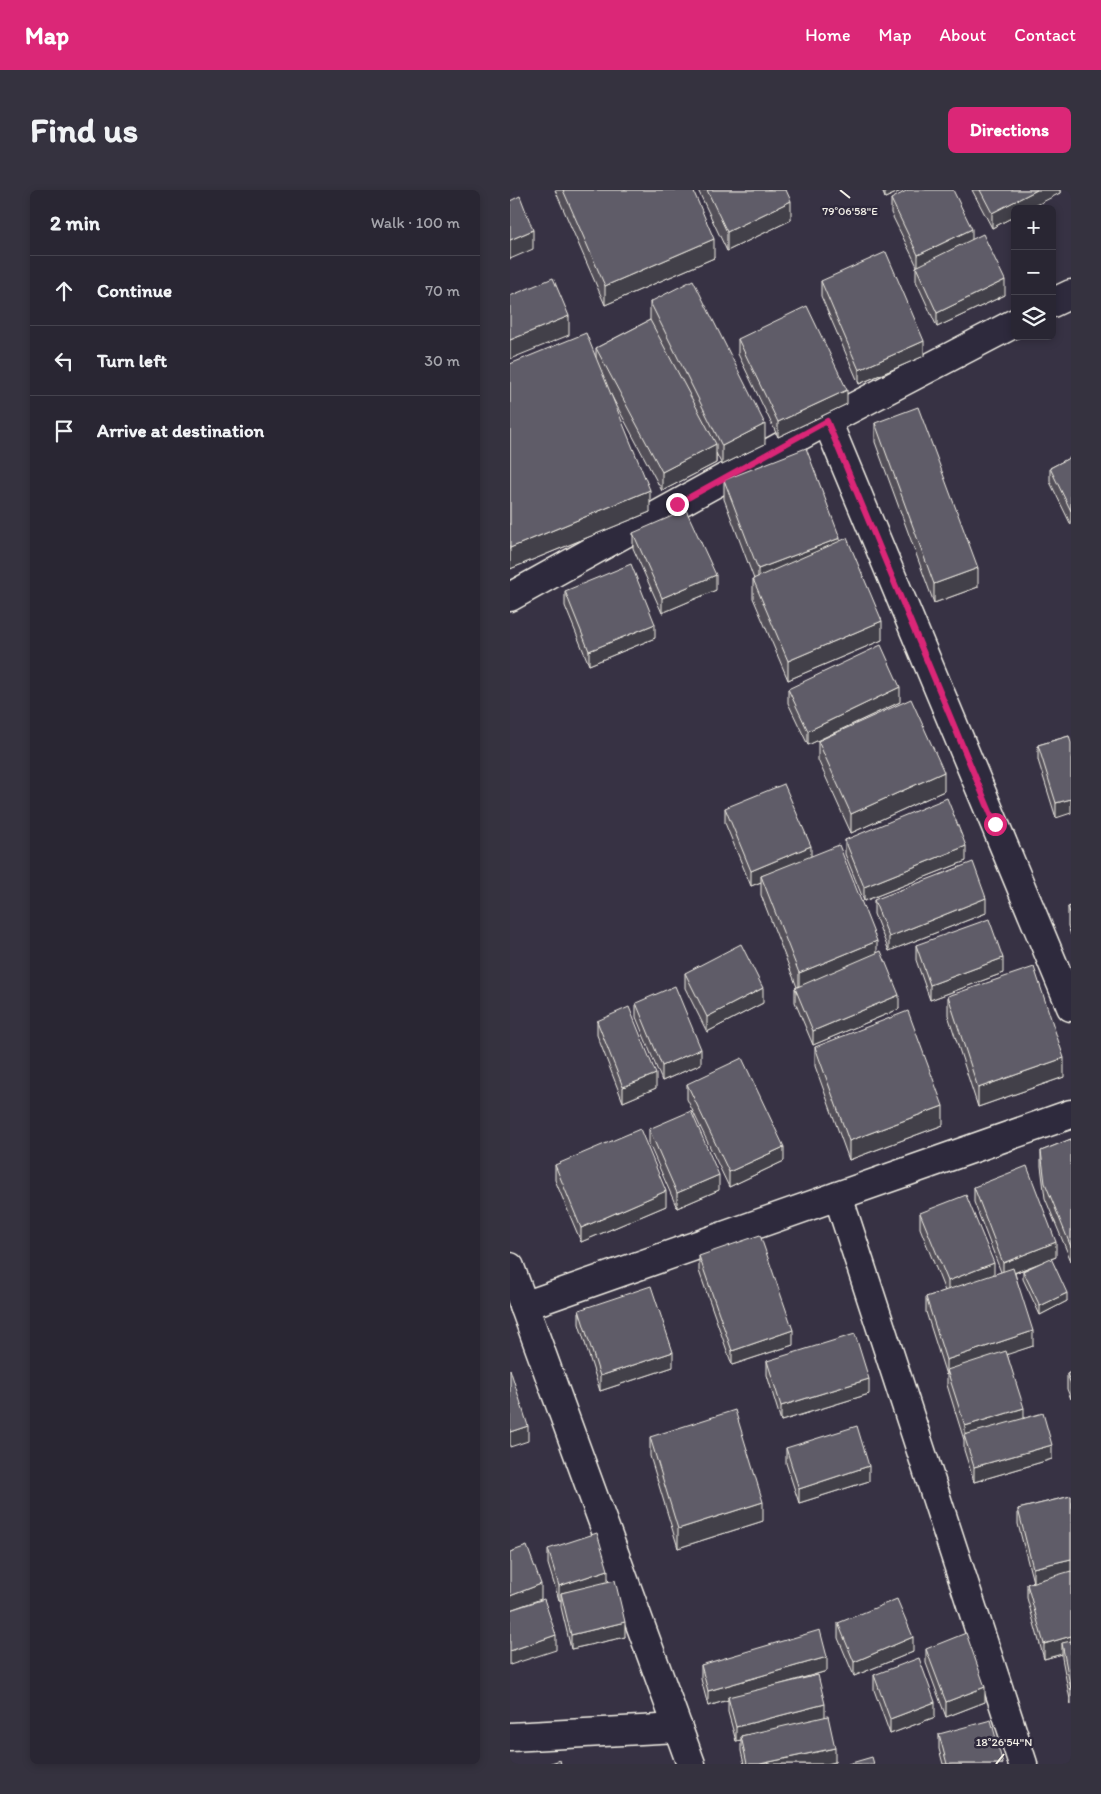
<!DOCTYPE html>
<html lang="en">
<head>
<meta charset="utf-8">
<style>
	:root { --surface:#292633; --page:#35323f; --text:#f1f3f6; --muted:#a5a5ac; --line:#45434e; --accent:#db2777 }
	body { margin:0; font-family:Itim,sans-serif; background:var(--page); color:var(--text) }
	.controls { position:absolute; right:15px; top:15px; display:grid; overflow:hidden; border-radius:8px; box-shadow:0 2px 8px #0003 }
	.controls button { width:45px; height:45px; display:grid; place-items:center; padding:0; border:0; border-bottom:1px solid var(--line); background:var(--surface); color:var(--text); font:25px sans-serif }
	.stop { position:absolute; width:15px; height:15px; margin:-11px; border:4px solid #db2777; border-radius:50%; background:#fff }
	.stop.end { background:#db2777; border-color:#fff; box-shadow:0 1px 5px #0008 }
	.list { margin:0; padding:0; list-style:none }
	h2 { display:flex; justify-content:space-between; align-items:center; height:65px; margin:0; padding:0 20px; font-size:21px }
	h2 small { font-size:16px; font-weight:400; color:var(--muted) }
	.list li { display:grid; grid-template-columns:32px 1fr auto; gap:15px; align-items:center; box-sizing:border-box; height:70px; padding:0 20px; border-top:1px solid var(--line) }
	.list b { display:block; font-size:19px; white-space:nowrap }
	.list em { font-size:16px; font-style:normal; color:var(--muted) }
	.icon { flex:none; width:28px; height:28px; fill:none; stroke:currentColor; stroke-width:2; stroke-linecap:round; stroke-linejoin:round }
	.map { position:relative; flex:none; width:561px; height:1574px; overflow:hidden; border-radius:8px }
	header { display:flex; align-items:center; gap:30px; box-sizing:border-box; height:70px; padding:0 25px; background:var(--accent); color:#fff }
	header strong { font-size:24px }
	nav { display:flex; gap:28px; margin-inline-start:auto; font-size:18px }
	.intro { display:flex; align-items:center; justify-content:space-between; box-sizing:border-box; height:120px; padding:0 30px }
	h1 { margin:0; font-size:35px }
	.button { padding:12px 22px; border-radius:8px; background:var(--accent); color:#fff; font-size:18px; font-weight:700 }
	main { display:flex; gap:30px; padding:0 30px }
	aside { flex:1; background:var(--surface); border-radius:8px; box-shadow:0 2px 8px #0003 }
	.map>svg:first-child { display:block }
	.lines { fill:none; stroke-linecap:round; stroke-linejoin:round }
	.minor-casing { stroke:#f4f1e8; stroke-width:31 }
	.minor { stroke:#2f2a3d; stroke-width:28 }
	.wall { fill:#524f59; stroke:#f4f1e8 }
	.shaded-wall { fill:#424048; stroke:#f4f1e8 }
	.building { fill:#5f5c67; stroke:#f4f1e8 }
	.route { stroke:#db2777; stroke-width:6 }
	.ticks { fill:none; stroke:#f4f1e8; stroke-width:2 }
	.ticks-label { font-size:12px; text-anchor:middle; fill:#f4f1e8; stroke:#2f2a3d; stroke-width:5; stroke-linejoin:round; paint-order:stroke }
</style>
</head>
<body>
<header>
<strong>Map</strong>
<nav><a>Home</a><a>Map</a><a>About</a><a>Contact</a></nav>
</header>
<div class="intro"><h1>Find us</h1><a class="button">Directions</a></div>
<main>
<aside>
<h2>2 min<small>Walk · 100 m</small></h2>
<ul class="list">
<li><svg class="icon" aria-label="ahead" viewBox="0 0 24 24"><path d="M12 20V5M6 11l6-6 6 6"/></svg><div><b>Continue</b></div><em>70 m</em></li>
<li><svg class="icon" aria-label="left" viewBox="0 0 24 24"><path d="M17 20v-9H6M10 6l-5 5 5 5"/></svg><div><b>Turn left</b></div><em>30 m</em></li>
<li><svg class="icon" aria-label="arrive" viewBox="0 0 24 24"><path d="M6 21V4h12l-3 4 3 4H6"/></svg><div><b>Arrive at destination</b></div></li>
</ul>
</aside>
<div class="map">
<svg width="561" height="1574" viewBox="0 0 561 1574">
	<rect width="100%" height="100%" fill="#373244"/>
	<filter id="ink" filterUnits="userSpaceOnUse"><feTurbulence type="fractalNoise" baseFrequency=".02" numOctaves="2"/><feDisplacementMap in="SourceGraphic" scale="10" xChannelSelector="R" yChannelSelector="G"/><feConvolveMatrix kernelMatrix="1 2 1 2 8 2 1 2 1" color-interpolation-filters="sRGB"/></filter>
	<g filter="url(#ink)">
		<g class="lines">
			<defs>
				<g id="minor">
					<path d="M542 113 561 104"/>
					<path d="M317 231 561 817"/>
					<path d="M0 407 317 231 505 133"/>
					<path d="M328 1006 513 1574"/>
					<path d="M0 1077 181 1574"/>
					<path d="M14 1116 561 924"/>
					<path d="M0 1547 168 1538"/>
				</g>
			</defs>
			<use href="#minor" class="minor-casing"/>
			<use href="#minor" class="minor"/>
		</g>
		<g class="wall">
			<path d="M45 0H183L204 68 95 115Z"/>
			<path d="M188 0H276L281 30 217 61Z"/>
			<path d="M372 0H393L375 8Z"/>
			<path d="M462 0H550V3L505 19V26L482 38Z"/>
			<path d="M381 9 462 50 495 105 427 137 406 91V77L407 76 381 23Z"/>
			<path d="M311 91 414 166 349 194 311 106Z"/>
			<path d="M140 112 255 254 212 275 206 263V273L152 301 101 205 140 322 0 379V174L86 168V158L140 130Z"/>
			<path d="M228 149 337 214 268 247 228 164Z"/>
			<path d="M365 233 468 397 424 413 365 252Z"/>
			<path d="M561 267V335L540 292V278Z"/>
			<path d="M214 290 330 352 372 450 278 490 243 408V389H244L214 309Z"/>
			<path d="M123 343 206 400 152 423 123 358Z"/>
			<path d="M55 401 145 448 79 475 55 416Z"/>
			<path d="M278 499 390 512 298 555 278 513Z"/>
			<path d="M559 546 546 628 528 570V555Z"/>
			<path d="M308 551 434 601 341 643 308 570Z"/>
			<path d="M215 618 301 666 367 763 389 819 303 855 285 812V798L287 797 251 705V692L241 696 215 633Z"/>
			<path d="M335 650 456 671 354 711 335 664Z"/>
			<path d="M364 710 476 723 379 761 364 724Z"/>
			<path d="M561 716V745L558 736V717Z"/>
			<path d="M406 755 493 783 420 810 406 770Z"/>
			<path d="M175 783 253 813 197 842 175 798Z"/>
			<path d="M438 806 554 887 468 917 438 825Z"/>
			<path d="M126 813 191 874 152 891 126 827Z"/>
			<path d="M87 831 146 898 113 912 87 845Z"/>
			<path d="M305 857 433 935 339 970 305 876Z"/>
			<path d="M177 894 274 971 219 997 177 909Z"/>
			<path d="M139 939 209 1000 167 1018 139 954Z"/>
			<path d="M561 949V1071L535 1008 531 976V961Z"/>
			<path d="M45 975 156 1016 71 1052 45 990Z"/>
			<path d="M464 997 546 1067 541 1069 557 1111 530 1125 513 1089V1081L526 1075 505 1083 523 1156 497 1164 514 1228 542 1269 464 1292 454 1260V1250L437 1195V1184L436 1185 416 1122V1107L435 1101 410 1038V1023L484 1085 491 1082 464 1012Z"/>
			<path d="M189 1066 283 1155 222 1175 189 1081Z"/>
			<path d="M69 1120 163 1177 90 1201 69 1134Z"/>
			<path d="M257 1171 359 1204 271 1231 257 1185Z"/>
			<path d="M561 1182V1209L557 1199V1184Z"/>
			<path d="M140 1247 253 1331 168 1358 140 1266Z"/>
			<path d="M276 1258 359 1291 289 1313 276 1273Z"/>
			<path d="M561 1306V1515L552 1468V1464L534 1469 517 1408V1394L523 1392 508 1334V1319Z"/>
			<path d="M38 1359 98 1391 115 1447 61 1459 51 1417V1410H49L38 1374Z"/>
			<path d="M328 1433 403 1462 344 1486 328 1448Z"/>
			<path d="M416 1459 475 1512 436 1527 416 1473Z"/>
			<path d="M191 1475 317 1481 290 1489 315 1527 325 1572 317 1574H234L231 1561V1550L226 1551 218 1522V1510L198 1516 191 1489Z"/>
			<path d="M364 1485 425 1527 380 1544 364 1500Z"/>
			<path d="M429 1544 493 1574H433L429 1559Z"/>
		</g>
		<g class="shaded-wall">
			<path d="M375 0H393L375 8Z"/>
			<path d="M527 0H550V3L519 19H505V26L482 38V23Z"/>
			<path d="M281 11V30L217 61V42Z"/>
			<path d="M462 39V54L408 80V65Z"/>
			<path d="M23 40V59L0 69V50Z"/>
			<path d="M204 49V68L95 115V96Z"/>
			<path d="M495 90V105L427 137V123Z"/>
			<path d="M59 126V145L0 169V150Z"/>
			<path d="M414 151V166L349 194V180Z"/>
			<path d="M337 200V214L268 247V232Z"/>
			<path d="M255 234V254L212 275V256Z"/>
			<path d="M206 254V273L152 301V282Z"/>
			<path d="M140 300V322L0 379V358Z"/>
			<path d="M330 348V367L248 398V379Z"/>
			<path d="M468 378V397L424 413V394Z"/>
			<path d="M206 385V400L152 423V408Z"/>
			<path d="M372 431V450L278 490V471Z"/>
			<path d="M145 434V448L79 475V461Z"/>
			<path d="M390 497V512L298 555V541Z"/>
			<path d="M434 582V601L341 643V624Z"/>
			<path d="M561 609V623L546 628V613Z"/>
			<path d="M301 656V670L251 686V692L241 696V681Z"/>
			<path d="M456 656V671L354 711V697Z"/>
			<path d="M476 708V723L379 761V747Z"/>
			<path d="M367 751V770L289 802V783Z"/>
			<path d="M493 768V783L420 810V795Z"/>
			<path d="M253 798V813L197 842V827Z"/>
			<path d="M389 805V819L303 855V841Z"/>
			<path d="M191 859V874L152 891V876Z"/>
			<path d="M554 868V887L468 917V898Z"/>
			<path d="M146 884V898L113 912V897Z"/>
			<path d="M433 916V935L339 970V951Z"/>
			<path d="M274 957V971L219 997V982Z"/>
			<path d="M209 985V1000L167 1018V1003Z"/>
			<path d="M156 1001V1016L71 1052V1038Z"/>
			<path d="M546 1052V1067L493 1087V1073Z"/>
			<path d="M484 1073V1087L438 1106V1091Z"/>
			<path d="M557 1103V1111L530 1125V1116Z"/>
			<path d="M283 1140V1155L222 1175V1161Z"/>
			<path d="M523 1141V1156L438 1184 437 1180V1184L436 1185V1170Z"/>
			<path d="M163 1162V1177L90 1201V1186Z"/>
			<path d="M359 1189V1204L271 1231V1216Z"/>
			<path d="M514 1218V1233L455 1246V1236Z"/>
			<path d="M18 1236V1251L0 1257V1242Z"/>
			<path d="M542 1255V1269L464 1292V1277Z"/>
			<path d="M359 1276V1291L289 1313V1299Z"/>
			<path d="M253 1312V1331L168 1358V1339Z"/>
			<path d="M561 1369V1383L523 1393V1378Z"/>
			<path d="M98 1380V1394L51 1403V1410H49V1396Z"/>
			<path d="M31 1394V1409L0 1420V1406Z"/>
			<path d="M115 1432V1447L61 1459V1445Z"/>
			<path d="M46 1445V1460L0 1475V1461Z"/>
			<path d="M561 1446V1461L552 1453V1464L534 1469V1454Z"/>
			<path d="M403 1447V1462L344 1486V1472Z"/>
			<path d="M317 1467V1481L219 1509 218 1507V1510L198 1516V1501Z"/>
			<path d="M475 1497V1512L436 1527V1512Z"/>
			<path d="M425 1512V1527L380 1544V1529Z"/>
			<path d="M315 1514V1529L231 1546V1550L226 1551V1537Z"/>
			<path d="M325 1558V1572L317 1574H250Z"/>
		</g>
		<g class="building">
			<path d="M53 0H183L204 49 95 96Z"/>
			<path d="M197 0H276L281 11 217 42Z"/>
			<path d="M398 0H443L462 39 408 65 381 9Z"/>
			<path d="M470 0H527L482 23Z"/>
			<path d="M10 6 23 40 0 50V11Z"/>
			<path d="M473 44 495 90 427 123 406 77Z"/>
			<path d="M376 62 414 151 349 180 311 91Z"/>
			<path d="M43 88 59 126 0 150V106Z"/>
			<path d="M183 90 255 234 212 256 140 112Z"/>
			<path d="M297 116 337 200 268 232 228 149Z"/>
			<path d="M140 130 206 254 152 282 86 158Z"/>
			<path d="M76 143 140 300 0 358V174Z"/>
			<path d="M408 217 468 378 424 394 365 233Z"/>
			<path d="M296 258 330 348 248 379 214 290Z"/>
			<path d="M561 267V321L540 278Z"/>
			<path d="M176 320 206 385 152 408 123 343Z"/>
			<path d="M337 348 372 431 278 471 243 389Z"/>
			<path d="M121 374 145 434 79 461 55 401Z"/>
			<path d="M371 455 390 497 298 541 278 499Z"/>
			<path d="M401 509 434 582 341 624 308 551Z"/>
			<path d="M559 546 561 553V609L546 613 528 555Z"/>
			<path d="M274 594 301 656 241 681 215 618Z"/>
			<path d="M437 608 456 656 354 697 335 650Z"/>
			<path d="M329 655 367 751 289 783 251 686Z"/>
			<path d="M463 672 476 708 379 747 364 710Z"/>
			<path d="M561 716V726L558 717Z"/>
			<path d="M479 729 493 768 420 795 406 755Z"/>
			<path d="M231 754 253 798 197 827 175 783Z"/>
			<path d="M371 761 389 805 303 841 285 798Z"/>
			<path d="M524 777 554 868 468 898 438 806Z"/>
			<path d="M165 796 191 859 152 876 126 813Z"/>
			<path d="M119 817 146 884 113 897 87 831Z"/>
			<path d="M398 821 433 916 339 951 305 857Z"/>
			<path d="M232 868 274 957 219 982 177 894Z"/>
			<path d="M181 921 209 985 167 1003 139 939Z"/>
			<path d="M130 939 156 1001 71 1038 45 975Z"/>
			<path d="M561 949V1057L535 993 531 961Z"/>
			<path d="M517 976 546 1052 493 1073 464 997Z"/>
			<path d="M456 1005 484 1073 438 1091 410 1023Z"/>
			<path d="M250 1045 283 1140 222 1161 189 1066Z"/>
			<path d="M541 1068 557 1103 530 1116 513 1081Z"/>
			<path d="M503 1078 523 1141 436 1170 416 1107Z"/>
			<path d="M141 1096 163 1162 90 1186 69 1120Z"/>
			<path d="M345 1144 359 1189 271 1216 257 1171Z"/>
			<path d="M496 1161 514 1218 455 1236 437 1180Z"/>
			<path d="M0 1179 18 1236 0 1242Z"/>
			<path d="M561 1182V1194L557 1184Z"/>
			<path d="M225 1220 253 1312 168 1339 140 1247Z"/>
			<path d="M533 1223 542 1255 464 1277 454 1245Z"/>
			<path d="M347 1236 359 1276 289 1299 276 1258Z"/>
			<path d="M561 1306V1369L523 1378 508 1319Z"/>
			<path d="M87 1343 98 1380 49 1396 38 1359Z"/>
			<path d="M17 1356 31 1394 0 1406V1362Z"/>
			<path d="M561 1381V1446L534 1454 517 1394Z"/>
			<path d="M105 1390 115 1432 61 1445 51 1403Z"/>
			<path d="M34 1409 46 1445 0 1461V1420Z"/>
			<path d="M387 1409 403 1447 344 1472 328 1433Z"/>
			<path d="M310 1440 317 1467 198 1501 191 1475Z"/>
			<path d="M456 1443 475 1497 436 1512 416 1459Z"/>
			<path d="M561 1451V1500L552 1453Z"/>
			<path d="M409 1468 425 1512 380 1529 364 1485Z"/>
			<path d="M308 1485 315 1514 226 1537 218 1507Z"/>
			<path d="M318 1526 325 1558 250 1574H237L231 1546Z"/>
			<path d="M481 1530 493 1574H437L429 1544Z"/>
			<path d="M362 1567 364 1574H338Z"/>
			<path d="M50 1570 51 1574H38Z"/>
		</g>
	</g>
	<g class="lines" filter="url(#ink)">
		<path class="route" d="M167 314 317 231 485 634"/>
	</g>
	<path class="ticks" d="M330 0 340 8M486 1574 494 1564"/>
	<g class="ticks-label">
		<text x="340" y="25">79°06'58"E</text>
		<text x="494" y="1556">18°26'54"N</text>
	</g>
</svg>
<div class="controls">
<button>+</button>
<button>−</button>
<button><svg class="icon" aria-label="layers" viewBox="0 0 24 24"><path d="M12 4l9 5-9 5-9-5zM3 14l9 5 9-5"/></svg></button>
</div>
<div class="stop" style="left:485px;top:634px"></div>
<div class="stop end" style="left:167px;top:314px"></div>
</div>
</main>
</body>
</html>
